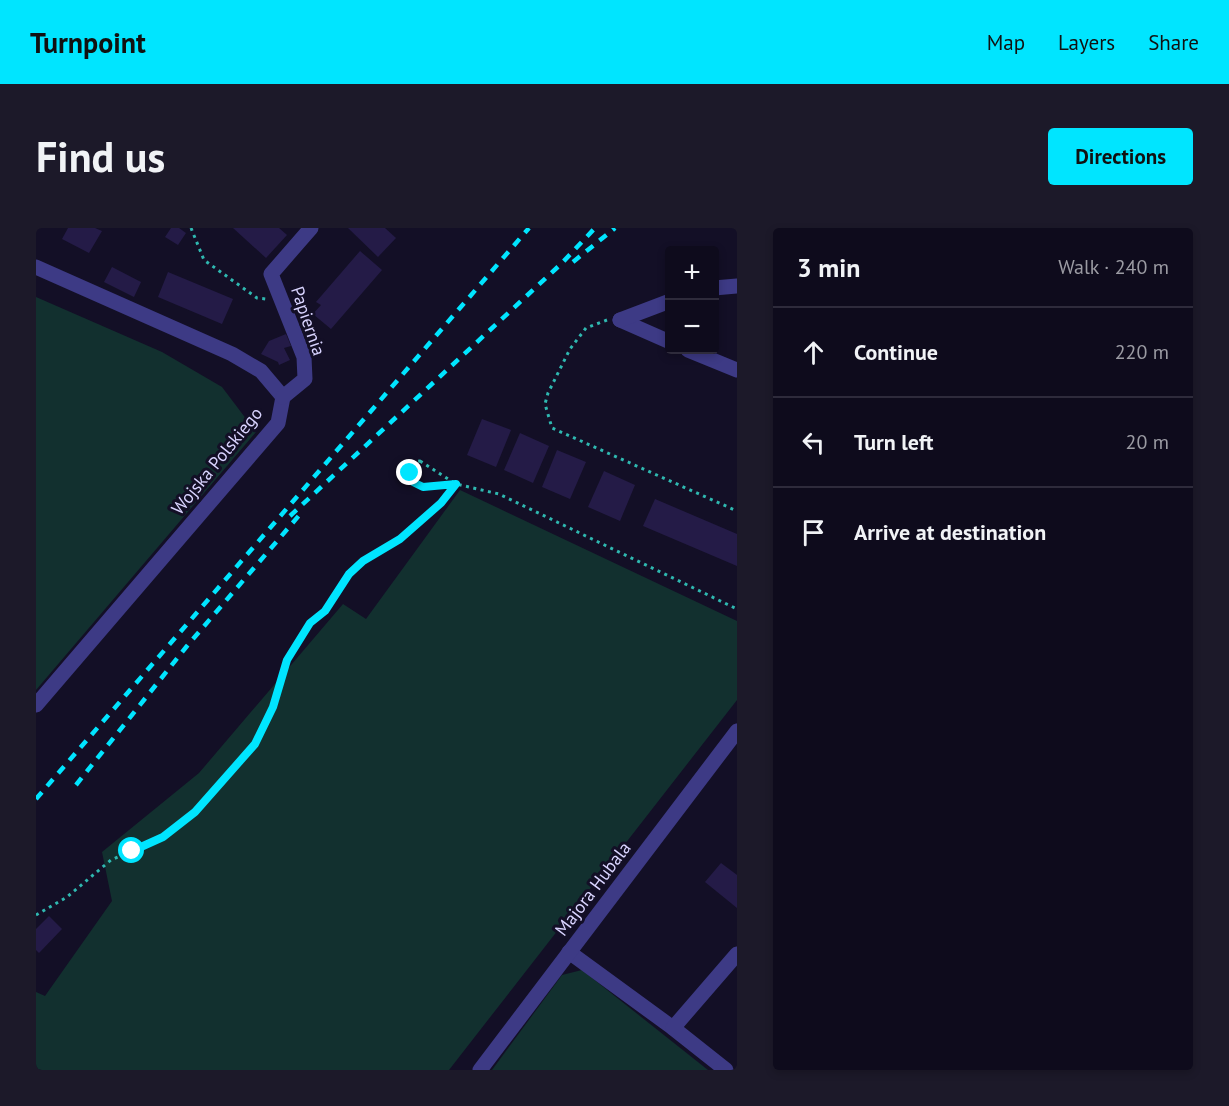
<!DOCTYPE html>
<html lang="en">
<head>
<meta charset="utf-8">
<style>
	:root { --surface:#0e0b1c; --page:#1c1929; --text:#f1f3f6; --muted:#9b9ba3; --line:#2e2b3b; --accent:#00e5ff }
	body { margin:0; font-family:"PT Sans",sans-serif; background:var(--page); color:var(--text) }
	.controls { position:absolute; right:18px; top:18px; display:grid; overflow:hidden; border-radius:6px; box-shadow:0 3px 9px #0003 }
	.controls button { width:54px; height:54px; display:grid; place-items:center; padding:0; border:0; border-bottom:2px solid var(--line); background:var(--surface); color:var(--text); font:30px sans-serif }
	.stop { position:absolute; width:18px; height:18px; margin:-14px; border:4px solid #00e5ff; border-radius:50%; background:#fff }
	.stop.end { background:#00e5ff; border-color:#fff; box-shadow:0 2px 6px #0008 }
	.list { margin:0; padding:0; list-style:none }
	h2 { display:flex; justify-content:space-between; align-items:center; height:78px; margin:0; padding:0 24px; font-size:26px }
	h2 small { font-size:20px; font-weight:400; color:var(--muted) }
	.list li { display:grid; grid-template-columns:39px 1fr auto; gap:18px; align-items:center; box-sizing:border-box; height:90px; padding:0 24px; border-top:2px solid var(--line) }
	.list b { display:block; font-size:22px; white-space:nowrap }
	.list em { font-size:20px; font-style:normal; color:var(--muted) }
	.icon { flex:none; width:33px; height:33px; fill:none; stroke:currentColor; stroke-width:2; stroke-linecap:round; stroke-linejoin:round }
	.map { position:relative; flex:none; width:701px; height:842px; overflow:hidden; border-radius:6px }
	header { display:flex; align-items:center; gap:36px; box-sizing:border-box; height:84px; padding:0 30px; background:var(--accent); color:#111 }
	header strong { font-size:28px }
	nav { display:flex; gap:33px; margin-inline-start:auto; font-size:21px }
	.intro { display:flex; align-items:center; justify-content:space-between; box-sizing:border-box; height:144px; padding:0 36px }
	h1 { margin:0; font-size:42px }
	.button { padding:15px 27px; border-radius:6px; background:var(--accent); color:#111; font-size:21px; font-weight:700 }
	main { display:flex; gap:36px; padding:0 36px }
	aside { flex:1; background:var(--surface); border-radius:6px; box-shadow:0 3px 9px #0003 }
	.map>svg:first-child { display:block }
	.green { fill:#12302f }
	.building { fill:#241b47 }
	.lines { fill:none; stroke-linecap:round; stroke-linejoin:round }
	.path { stroke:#2fb8b0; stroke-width:3; stroke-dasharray:3 4.5; stroke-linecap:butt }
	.minor { stroke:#3d3a85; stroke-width:15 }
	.rail { stroke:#00e5ff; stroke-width:4.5; stroke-dasharray:9 8; stroke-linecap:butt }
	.route { stroke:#00e5ff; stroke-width:8 }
	.labels { text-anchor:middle; stroke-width:6; stroke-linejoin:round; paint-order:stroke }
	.street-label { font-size:18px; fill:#d9d4ff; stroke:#130f26 }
</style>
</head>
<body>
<header>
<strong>Turnpoint</strong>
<nav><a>Map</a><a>Layers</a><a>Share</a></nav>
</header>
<div class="intro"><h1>Find us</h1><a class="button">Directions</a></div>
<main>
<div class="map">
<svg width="701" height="842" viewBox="0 0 701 842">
	<rect width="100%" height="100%" fill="#130f26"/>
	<g class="green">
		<path d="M0 69 126 124 186 159 220 204 0 462Z"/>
		<path d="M424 262 701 393V472L413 842H0V764L9 768 76 673 66 624 163 545 307 376 330 391Z"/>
		<path d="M546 742 672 842H456L526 747Z"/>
	</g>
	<g class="building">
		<path d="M32 0H59L66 3 53 25 26 11Z"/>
		<path d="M135 0H143L150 5 142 17 129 9Z"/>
		<path d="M197 0H243L251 7 230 30Z"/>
		<path d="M312 0H349L360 10 342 29Z"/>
		<path d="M324 23 346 42 295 101 277 86 285 77 280 74Z"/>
		<path d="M76 39 105 54 98 69 68 54Z"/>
		<path d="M132 44 197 71 186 96 122 69Z"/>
		<path d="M250 106 255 118 248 120 254 132 243 137 242 134 225 126 233 113Z"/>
		<path d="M446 191 475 202 460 239 431 227Z"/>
		<path d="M484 205 513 218 497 255 468 242Z"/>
		<path d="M521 222 550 234 534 271 506 259Z"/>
		<path d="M568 243 599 257 584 293 552 279Z"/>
		<path d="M619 271 701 306V338L607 298Z"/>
		<path d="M685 635 701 647V680L669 654Z"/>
		<path d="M13 688 26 701 3 725 0 722V701Z"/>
	</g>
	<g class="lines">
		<g class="path">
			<path d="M155 0 168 32 221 70 230 71"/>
			<path d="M571 92 550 100 534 121 512 165 509 176 516 200 701 283"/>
			<path d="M384 233 420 256 387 259 377 254 374 245 378 234Z"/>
			<path d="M0 687 31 669 75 632 127 609 159 584 219 517 237 479 251 432 274 395 289 383 313 346 327 333 365 311 405 275 420 256 463 266 701 381"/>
		</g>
		<g class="minor">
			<path d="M0 39 196 126 225 143 247 169 242 195 0 477"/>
			<path d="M678 60 701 58"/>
			<path d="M584 92 634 114"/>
			<path d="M584 92 634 73"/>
			<path d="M652 122 701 142"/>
			<path d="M247 169 269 151 268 129 235 46 275 0"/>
			<path d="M533 724 637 800"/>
			<path d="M444 842 701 503"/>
			<path d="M690 842 637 800 701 726"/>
		</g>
		<g class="rail">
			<path d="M537 34 579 0"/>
			<path d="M254 288 526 35 559 0"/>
			<path d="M40 557 151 418 266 284"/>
			<path d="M0 571 493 0"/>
		</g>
	</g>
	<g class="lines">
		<path class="route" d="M96 623 127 609 159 584 219 516 237 479 251 432 274 395 289 383 313 346 327 333 364 311 405 275 420 256 387 259 377 254 374 245"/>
	</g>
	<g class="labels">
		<g class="street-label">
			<text transform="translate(272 93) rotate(71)" y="6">Papiernia</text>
			<text transform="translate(181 233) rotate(-51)" y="6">Wojska Polskiego</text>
			<text transform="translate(557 661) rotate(-53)" y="6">Majora Hubala</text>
		</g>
	</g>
</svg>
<div class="controls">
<button>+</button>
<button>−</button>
</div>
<div class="stop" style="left:96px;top:623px"></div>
<div class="stop end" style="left:374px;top:245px"></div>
</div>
<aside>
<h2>3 min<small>Walk · 240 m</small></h2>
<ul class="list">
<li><svg class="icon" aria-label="ahead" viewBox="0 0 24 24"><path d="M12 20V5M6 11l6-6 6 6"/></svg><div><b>Continue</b></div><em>220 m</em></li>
<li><svg class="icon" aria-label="left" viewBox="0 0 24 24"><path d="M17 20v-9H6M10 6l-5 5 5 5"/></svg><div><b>Turn left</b></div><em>20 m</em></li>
<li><svg class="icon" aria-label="arrive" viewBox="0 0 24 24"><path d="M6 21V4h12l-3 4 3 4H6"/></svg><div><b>Arrive at destination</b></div></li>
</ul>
</aside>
</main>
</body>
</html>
